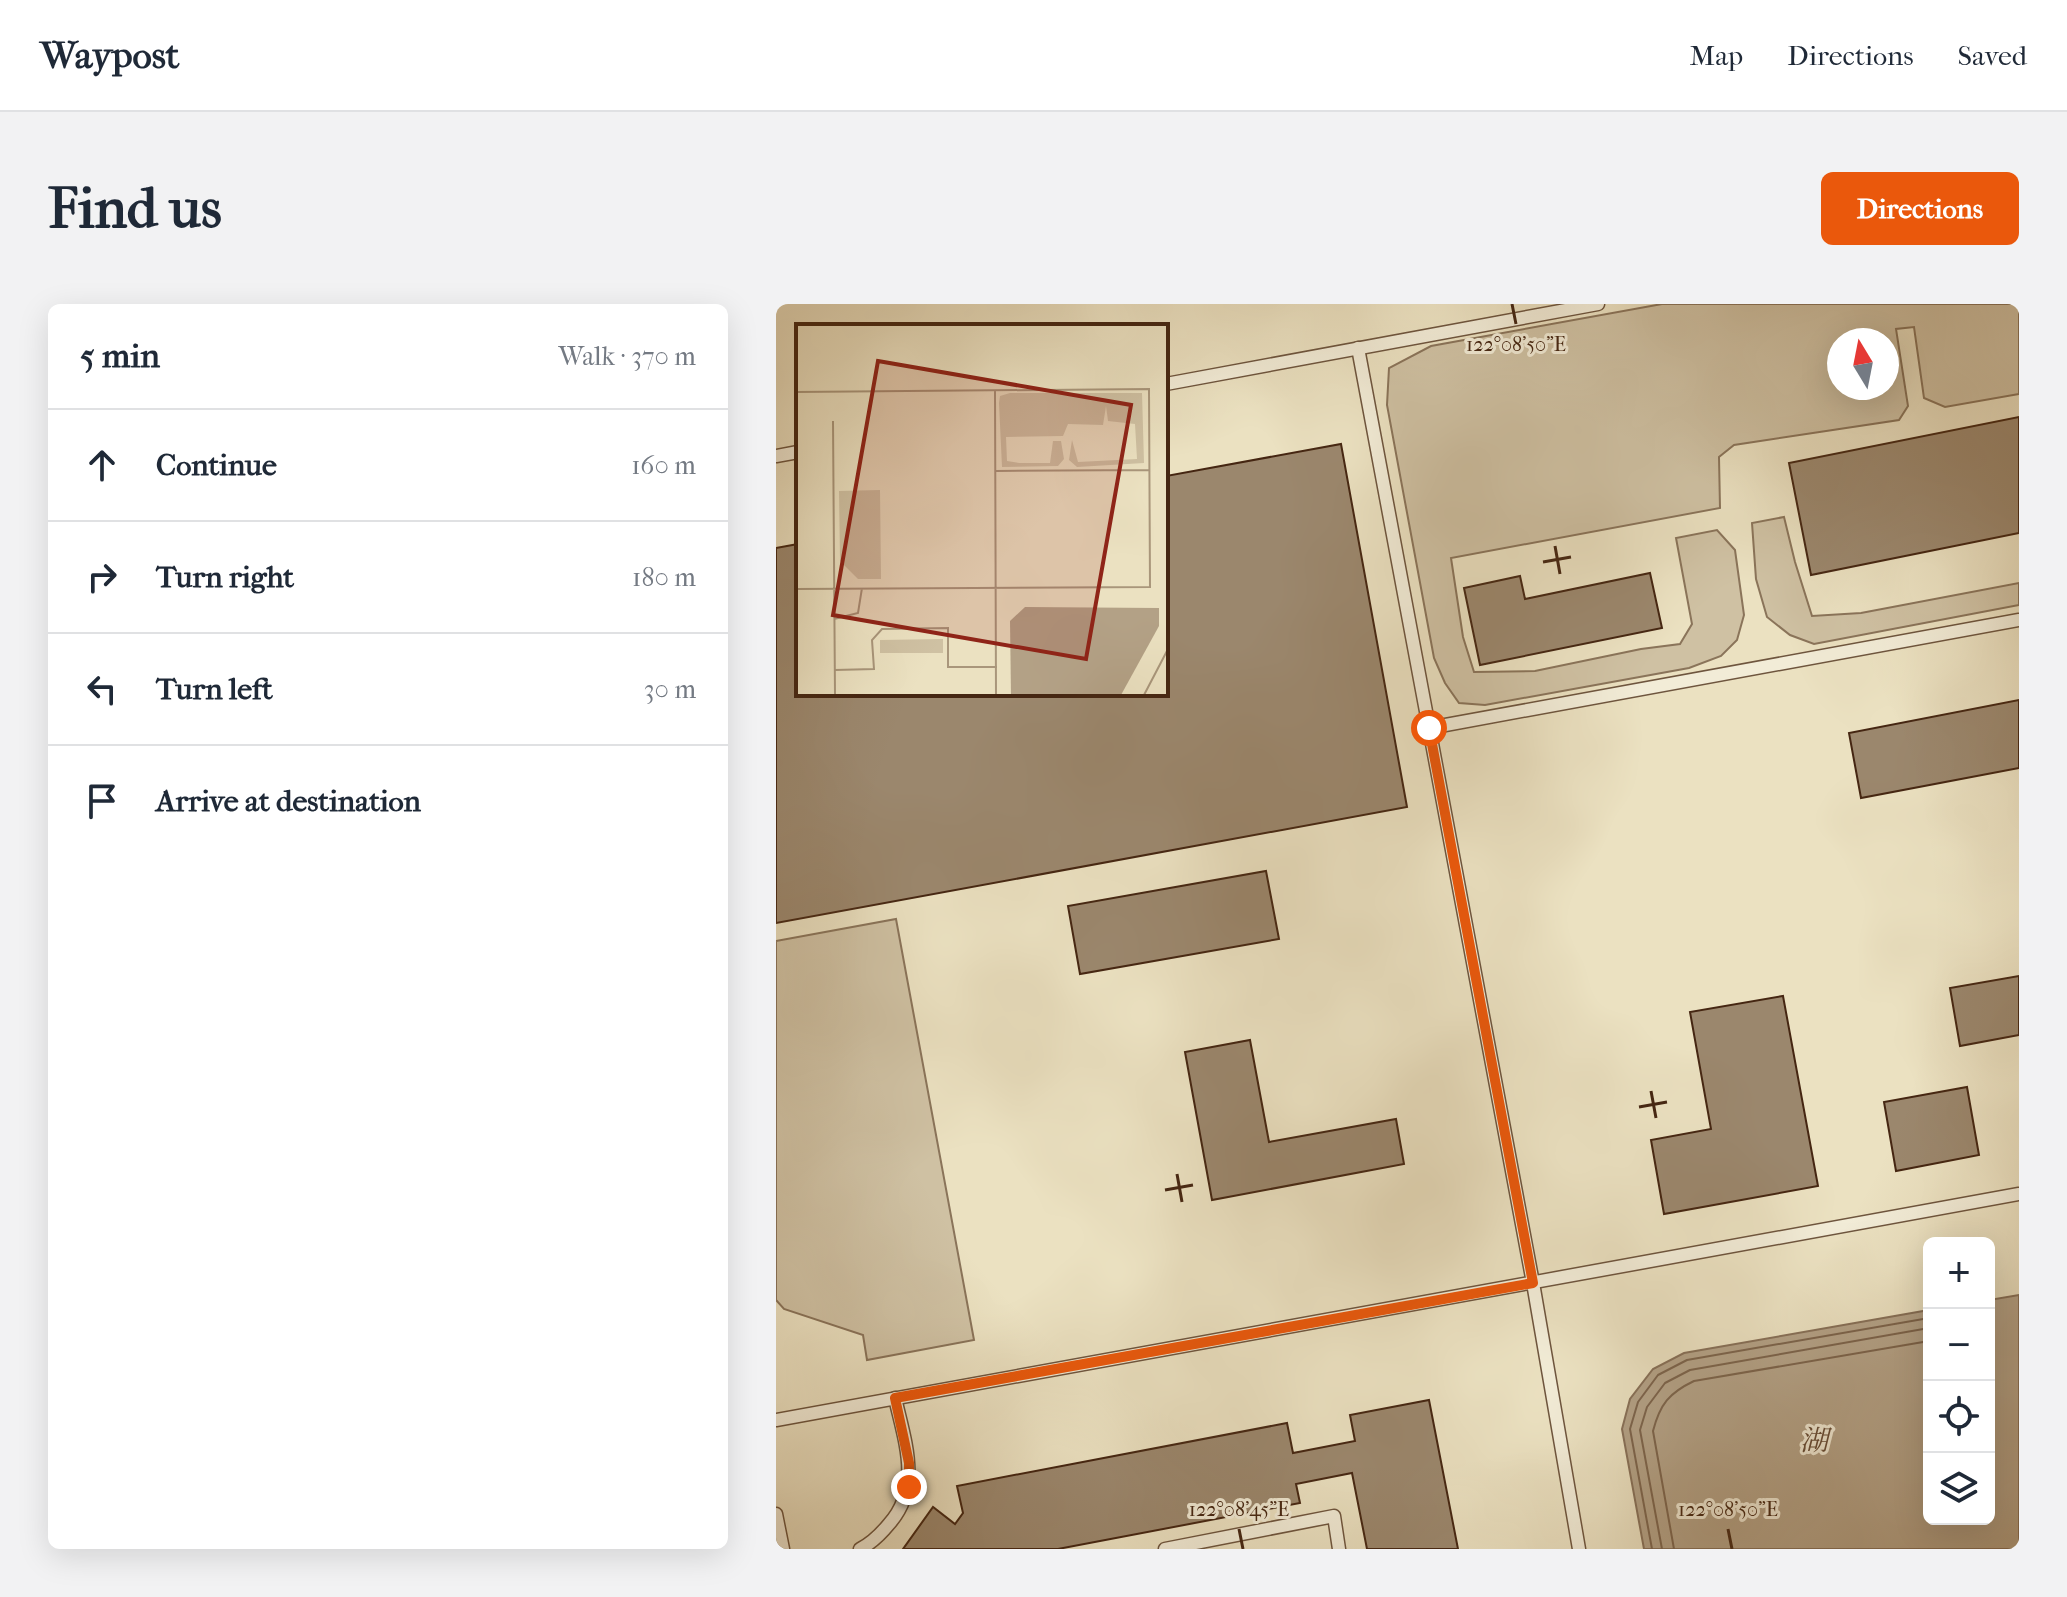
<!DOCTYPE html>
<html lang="en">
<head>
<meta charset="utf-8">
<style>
	:root { --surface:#fff; --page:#f2f2f3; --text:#1f2937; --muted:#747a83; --line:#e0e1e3; --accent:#ea580c }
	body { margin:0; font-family:"IM FELL French Canon","Noto Serif SC",serif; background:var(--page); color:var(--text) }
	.controls { position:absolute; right:24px; bottom:24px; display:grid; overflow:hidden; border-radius:12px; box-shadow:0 8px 32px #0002 }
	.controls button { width:72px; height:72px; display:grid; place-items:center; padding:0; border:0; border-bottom:2px solid var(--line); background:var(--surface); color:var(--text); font:40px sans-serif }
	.compass { position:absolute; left:1051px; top:24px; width:72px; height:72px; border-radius:50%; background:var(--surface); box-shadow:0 8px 32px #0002; rotate:350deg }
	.stop { position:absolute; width:24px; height:24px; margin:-18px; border:6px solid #ea580c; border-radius:50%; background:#fff }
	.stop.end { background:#ea580c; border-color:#fff; box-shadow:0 2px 8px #0008 }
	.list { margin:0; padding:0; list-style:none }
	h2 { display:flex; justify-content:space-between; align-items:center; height:104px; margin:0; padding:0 32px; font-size:34px }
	h2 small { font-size:26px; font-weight:400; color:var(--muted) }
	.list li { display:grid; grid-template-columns:52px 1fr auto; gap:24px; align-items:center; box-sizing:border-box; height:112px; padding:0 32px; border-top:2px solid var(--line) }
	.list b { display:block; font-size:30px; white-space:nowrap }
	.list em { font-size:26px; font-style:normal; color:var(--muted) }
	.icon { flex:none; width:44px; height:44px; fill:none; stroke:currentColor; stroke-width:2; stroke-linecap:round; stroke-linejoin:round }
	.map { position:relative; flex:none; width:1243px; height:1245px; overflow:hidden; border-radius:12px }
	header { display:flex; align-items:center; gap:48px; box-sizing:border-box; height:112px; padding:0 40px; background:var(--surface); border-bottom:2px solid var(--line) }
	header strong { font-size:38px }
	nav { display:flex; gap:44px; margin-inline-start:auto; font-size:28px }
	.intro { display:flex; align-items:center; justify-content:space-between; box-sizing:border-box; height:192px; padding:0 48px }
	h1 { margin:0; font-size:56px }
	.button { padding:20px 36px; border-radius:12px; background:var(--accent); color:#fff; font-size:28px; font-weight:700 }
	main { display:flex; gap:48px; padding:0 48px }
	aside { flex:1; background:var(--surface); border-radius:12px; box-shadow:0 8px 32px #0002 }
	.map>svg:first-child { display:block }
	.green { fill:#cfc1a3; stroke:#8a745a; stroke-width:2; fill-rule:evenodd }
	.water { fill:#b3a186; stroke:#877058; stroke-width:2 }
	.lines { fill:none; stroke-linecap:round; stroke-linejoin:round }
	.shore { stroke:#7c644c; stroke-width:2 }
	.building { fill:#9b876d; stroke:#452612; stroke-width:2 }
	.service-casing { stroke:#6e553e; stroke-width:15 }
	.service { stroke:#f2ecd7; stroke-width:12 }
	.route { stroke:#ea580c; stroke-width:10 }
	.ticks { fill:none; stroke:#452612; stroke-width:3 }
	.labels { text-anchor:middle; stroke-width:6; stroke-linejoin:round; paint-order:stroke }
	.water-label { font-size:28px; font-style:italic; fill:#664b35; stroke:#f2ecd7 }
	.inset-road { fill:none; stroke:#a9967b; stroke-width:2 }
	.view { fill:#8f2418; fill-opacity:0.15; stroke:#8f2418; stroke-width:4 }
	.inset-edge { fill:none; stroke:#452612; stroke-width:4 }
	.ticks-label { font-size:20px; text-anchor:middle; fill:#452612; stroke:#f2ecd7; stroke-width:6; stroke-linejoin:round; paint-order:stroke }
</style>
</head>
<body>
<header>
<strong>Waypost</strong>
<nav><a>Map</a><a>Directions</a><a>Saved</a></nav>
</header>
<div class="intro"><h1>Find us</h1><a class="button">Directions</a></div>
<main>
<aside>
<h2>5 min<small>Walk · 370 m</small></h2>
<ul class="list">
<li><svg class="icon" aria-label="ahead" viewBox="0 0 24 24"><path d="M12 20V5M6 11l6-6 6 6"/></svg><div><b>Continue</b></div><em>160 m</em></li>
<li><svg class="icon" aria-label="right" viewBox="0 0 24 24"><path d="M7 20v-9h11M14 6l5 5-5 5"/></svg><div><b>Turn right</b></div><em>180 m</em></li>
<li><svg class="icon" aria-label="left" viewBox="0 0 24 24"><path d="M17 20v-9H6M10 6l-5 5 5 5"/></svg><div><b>Turn left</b></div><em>30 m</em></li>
<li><svg class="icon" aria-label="arrive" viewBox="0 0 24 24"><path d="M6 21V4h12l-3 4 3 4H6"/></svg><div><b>Arrive at destination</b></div></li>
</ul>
</aside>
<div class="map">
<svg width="1243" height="1245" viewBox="0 0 1243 1245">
	<rect width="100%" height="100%" fill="#ebe1c1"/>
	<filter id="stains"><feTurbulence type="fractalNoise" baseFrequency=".0025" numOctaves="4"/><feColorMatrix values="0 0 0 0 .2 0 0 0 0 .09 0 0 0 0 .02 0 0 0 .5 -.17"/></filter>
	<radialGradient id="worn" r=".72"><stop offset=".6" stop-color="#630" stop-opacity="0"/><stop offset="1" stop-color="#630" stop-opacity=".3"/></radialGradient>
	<g class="green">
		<path d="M886 0H1243V90L1169 103 1148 94 1138 23 1120 25 1132 102 1123 116 958 141 943 153 944 204 675 254 687 333 698 368 759 367 865 345 904 340 916 320 900 234 941 226 959 246 968 311 961 336 945 352 913 364 709 401 683 399 669 379 658 354 611 101 613 64 655 42ZM1063 36H1111V84H1063Z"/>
		<path d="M1008 213 1019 258 1036 312 1085 309 1243 279V301L1038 340 1014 331 991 313 980 275 976 219Z"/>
		<path d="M120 615 198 1036 91 1056 87 1031 8 1005 0 996V637Z"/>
	</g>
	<path class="water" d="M1243 991V1245H868L846 1125 854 1095 877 1065 908 1049 1153 1006V1215H1213V996Z"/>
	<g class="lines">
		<g class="shore">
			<path d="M876 1245 854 1125 862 1098 882 1071 911 1056 1153 1014"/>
			<path d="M886 1245 864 1126 871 1103 889 1079 914 1066 1153 1024"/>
			<path d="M898 1245 877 1127C884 1100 893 1089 918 1077L1153 1037"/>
		</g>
	</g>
	<g class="building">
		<path d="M1243 113V229L1035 271 1013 159Z"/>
		<path d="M565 140 631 503 0 619V244L22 240V390H390V172Z"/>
		<path d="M874 269 886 324 704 361 688 284 744 272 749 295Z"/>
		<path d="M1243 396V464L1085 494 1073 429Z"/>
		<path d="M490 567 503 635 304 670 292 602Z"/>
		<path d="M1243 672V731L1184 742 1174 684Z"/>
		<path d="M1007 692 1042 882 888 910 875 836 935 825 914 708Z"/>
		<path d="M474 736 493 838 620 815 628 860 436 896 409 748Z"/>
		<path d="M1191 783 1203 851 1120 867 1108 798Z"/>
		<path d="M653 1096 682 1245H591L576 1169 520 1180 524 1199 282 1245H127L157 1203 179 1220 187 1209 181 1182 511 1119 517 1149 579 1137 574 1111Z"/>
	</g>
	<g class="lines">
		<defs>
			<g id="service">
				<path d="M582 44 757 979 803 1245"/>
				<path d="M390 80 822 0"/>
				<path d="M0 152 22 148"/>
				<path d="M653 424 1243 316"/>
				<path d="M0 1116 1243 890"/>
				<path d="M0 1210 7 1245"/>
				<path d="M84 1245C96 1239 104 1231 113 1220 146 1183 129 1138 119 1094"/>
				<path d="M389 1245 558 1212 563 1245"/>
			</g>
		</defs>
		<use href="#service" class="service-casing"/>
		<use href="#service" class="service"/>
	</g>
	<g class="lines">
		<path class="route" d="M133 1183V1159L119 1094 757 979 653 424"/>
	</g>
	<path class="ticks" d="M736 0 740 20M779 242 784 270M767 258 795 253M875 787 880 814M863 803 891 798M401 870 406 898M389 886 417 881M463 1225 467 1245M952 1225 956 1245"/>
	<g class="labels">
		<g class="water-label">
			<text x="1038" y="1146">湖</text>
		</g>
	</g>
	<g transform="translate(20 20)">
		<rect width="372" height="372" fill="#ebe1c1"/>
		<path d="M214 69H346L348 139 281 143 273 136 276 116 282 138 341 135 339 100 312 97 310 82 307 101 272 100 267 112 210 113 211 137 223 139H254L257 117H265L268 135 262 142 206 143 203 79 204 72ZM84 166 85 255H62L44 237 43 167ZM147 315V329H84V316Z" fill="#cfc1a3"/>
		<path d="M229 283 363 284V302L325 371H215L214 297Z" fill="#b3a186"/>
		<path class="inset-road" d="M199 67 200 371M0 68 353 65 354 263 0 265M37 97 39 371M200 147 354 146M38 295 62 289 66 264M39 346 78 345 76 316 86 305 152 304V343H201M348 371 372 325"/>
		<path class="view" d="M82 37 335 81 290 335 37 291Z"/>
		<rect width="372" height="372" class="inset-edge"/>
	</g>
	<g class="ticks-label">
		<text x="740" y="47">122°08'50"E</text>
		<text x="463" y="1212">122°08'45"E</text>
		<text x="952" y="1212">122°08'50"E</text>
	</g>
	<rect width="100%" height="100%" filter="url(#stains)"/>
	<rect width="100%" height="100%" fill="url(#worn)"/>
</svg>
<div class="controls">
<button>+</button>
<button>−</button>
<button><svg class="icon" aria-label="locate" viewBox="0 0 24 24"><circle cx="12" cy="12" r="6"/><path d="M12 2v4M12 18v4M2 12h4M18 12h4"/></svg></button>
<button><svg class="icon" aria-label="layers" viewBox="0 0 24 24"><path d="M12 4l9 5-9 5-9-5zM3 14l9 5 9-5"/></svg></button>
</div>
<svg class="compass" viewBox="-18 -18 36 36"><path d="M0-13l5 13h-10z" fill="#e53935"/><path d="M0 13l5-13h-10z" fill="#747a83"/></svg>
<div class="stop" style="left:653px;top:424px"></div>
<div class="stop end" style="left:133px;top:1183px"></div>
</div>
</main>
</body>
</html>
